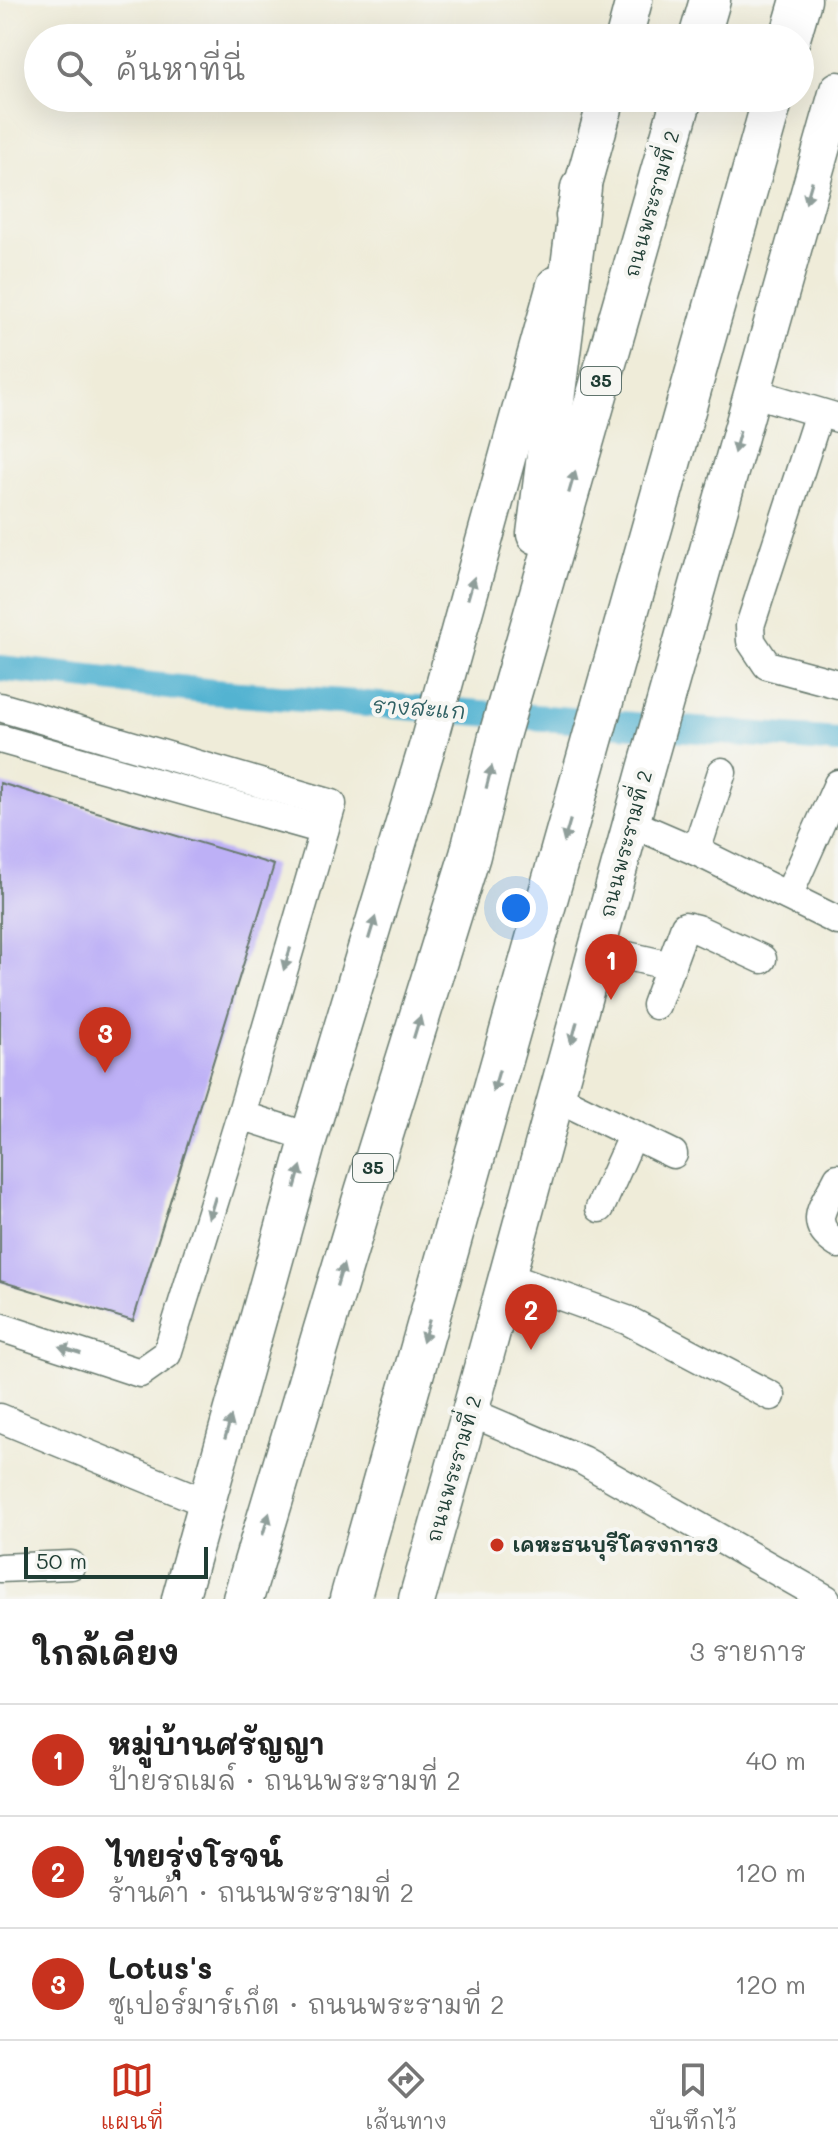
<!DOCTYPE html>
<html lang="th">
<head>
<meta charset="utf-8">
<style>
	:root { --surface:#fff; --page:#f6f6f6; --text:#222; --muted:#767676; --line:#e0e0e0; --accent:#c8321e }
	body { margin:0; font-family:Mali,"Playpen Sans Thai",sans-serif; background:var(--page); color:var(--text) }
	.scale { position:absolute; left:24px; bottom:20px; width:184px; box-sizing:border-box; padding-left:8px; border:4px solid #1f3d34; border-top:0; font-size:22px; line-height:28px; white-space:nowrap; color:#1f3d34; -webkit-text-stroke:6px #f6f6f2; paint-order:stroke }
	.you { position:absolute; left:516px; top:908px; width:28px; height:28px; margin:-20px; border:6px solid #fff; border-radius:50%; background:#1a73e8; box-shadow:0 0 0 12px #1a73e833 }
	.badge { display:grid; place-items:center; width:52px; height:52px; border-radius:50%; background:var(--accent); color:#fff; font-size:26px; font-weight:700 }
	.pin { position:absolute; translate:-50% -66px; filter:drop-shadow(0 2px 4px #0008) }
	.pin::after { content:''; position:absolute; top:42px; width:28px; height:24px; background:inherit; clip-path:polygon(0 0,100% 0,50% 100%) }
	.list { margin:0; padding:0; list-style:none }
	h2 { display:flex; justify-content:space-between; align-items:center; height:104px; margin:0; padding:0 32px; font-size:34px }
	h2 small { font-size:26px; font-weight:400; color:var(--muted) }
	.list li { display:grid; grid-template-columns:52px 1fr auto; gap:24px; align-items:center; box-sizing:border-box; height:112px; padding:0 32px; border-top:2px solid var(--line) }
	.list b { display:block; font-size:30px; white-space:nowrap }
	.list p { margin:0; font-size:26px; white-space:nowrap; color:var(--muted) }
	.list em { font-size:26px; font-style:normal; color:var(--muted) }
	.icon { flex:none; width:44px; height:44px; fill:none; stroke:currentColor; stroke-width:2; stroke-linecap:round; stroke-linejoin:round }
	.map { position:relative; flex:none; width:838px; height:1599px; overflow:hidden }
	.search { position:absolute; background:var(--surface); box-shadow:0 8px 32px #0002; left:24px; right:24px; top:24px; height:88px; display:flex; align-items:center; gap:20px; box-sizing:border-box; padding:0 28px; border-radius:44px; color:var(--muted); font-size:30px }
	.sheet { height:440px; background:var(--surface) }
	nav { display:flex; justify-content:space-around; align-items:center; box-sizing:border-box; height:112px; border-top:2px solid var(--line); background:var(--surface); font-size:22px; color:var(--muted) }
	nav a { display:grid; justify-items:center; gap:4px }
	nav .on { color:var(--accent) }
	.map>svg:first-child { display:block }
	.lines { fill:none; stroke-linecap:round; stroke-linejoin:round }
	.canal { stroke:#53b3d1; stroke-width:26 }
	.building { fill:#bdb0f6 }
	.minor-casing { stroke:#687a6e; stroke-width:31 }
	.major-casing { stroke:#687a6e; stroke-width:39 }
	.highway-casing { stroke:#687a6e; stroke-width:43 }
	.minor { stroke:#fff; stroke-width:28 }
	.major { stroke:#fff; stroke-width:36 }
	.highway { stroke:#fff; stroke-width:40 }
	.oneway { fill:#8f9e9a }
	.poi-dot { fill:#c8321e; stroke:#f6f6f2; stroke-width:3 }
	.labels { text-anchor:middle; stroke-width:8; stroke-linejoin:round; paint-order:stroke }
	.shield { fill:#f6f6f2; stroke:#60746d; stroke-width:2 }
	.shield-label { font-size:18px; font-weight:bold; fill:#1f3d34 }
	.street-label { font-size:20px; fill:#1f3d34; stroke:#f6f6f2 }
	.poi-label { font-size:20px; font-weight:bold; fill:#1f3d34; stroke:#f6f6f2; text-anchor:start }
	.water-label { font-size:22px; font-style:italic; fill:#2f6063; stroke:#f6f6f2 }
</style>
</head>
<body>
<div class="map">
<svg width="838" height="1599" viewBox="0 0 838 1599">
	<rect width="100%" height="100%" fill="#f6f6f2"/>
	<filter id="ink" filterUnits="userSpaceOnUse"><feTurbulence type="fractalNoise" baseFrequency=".0125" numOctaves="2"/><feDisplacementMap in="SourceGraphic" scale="16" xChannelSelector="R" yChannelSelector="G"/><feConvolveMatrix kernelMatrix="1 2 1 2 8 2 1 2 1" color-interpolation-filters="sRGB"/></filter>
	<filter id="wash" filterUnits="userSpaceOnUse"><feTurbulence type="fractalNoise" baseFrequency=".006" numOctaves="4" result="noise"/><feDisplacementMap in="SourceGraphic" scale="32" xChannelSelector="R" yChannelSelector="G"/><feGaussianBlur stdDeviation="1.8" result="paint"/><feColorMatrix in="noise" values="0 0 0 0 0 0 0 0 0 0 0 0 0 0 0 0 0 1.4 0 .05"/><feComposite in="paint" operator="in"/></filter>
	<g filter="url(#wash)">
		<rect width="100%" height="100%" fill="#efecd9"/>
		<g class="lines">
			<path class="canal" d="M0 668 214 692 838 741"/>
		</g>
		<g id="blocks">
			<path class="building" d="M0 783 274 865 133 1321 0 1281Z"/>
		</g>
	</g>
	<g filter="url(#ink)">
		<use href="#blocks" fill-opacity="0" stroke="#687a6e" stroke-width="2"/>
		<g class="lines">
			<defs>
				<g id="minor">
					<path d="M751 392 838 418"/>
					<path d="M819 413 750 626 751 641 767 665 838 684"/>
					<path d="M0 707 332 804 241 1115 167 1354 140 1373 0 1327"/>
					<path d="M0 739 324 830"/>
					<path d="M631 823 696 851 838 921"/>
					<path d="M696 851 722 772"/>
					<path d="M788 896 838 784"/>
					<path d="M597 949 671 966"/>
					<path d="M656 1005 685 926 697 929 762 959"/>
					<path d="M556 1097 673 1154"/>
					<path d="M241 1115 309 1137"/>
					<path d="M838 1178C825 1205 805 1223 838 1244"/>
					<path d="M600 1208 633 1134"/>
					<path d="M505 1276 627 1320 771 1396"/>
					<path d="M470 1412 582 1460 826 1599"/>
					<path d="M0 1418 207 1503"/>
					<path d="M0 1568 71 1565"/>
				</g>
				<g id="major">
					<path d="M624 38 634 0"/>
					<path d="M574 216 607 98"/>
					<path d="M180 1599 309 1137 427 747 555 285"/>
					<path d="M417 1599 470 1412 646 769 838 90"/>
				</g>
				<g id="highway">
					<path d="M699 38 710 0"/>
					<path d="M790 38 801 0"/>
					<path d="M537 534 581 188"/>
					<path d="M243 1599 365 1192 470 855 499 736 682 98"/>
					<path d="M350 1599 773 98"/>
				</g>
			</defs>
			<use href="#minor" class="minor-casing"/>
			<use href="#major" class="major-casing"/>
			<use href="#highway" class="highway-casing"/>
			<use href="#minor" class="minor"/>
			<use href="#major" class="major"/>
			<use href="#highway" class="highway"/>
		</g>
		<defs><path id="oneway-solid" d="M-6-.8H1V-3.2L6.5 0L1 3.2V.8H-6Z" transform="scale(2)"/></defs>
		<g class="oneway">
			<use href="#oneway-solid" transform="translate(809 192) rotate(106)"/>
			<use href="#oneway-solid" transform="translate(737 442) rotate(105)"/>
			<use href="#oneway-solid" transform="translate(572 482) rotate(-74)"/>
			<use href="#oneway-solid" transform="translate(471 588) rotate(-74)"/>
			<use href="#oneway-solid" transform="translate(489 777) rotate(-76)"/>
			<use href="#oneway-solid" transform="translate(567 831) rotate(106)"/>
			<use href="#oneway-solid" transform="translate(372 928) rotate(-73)"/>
			<use href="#oneway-solid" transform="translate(287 959) rotate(107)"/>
			<use href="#oneway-solid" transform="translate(417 1027) rotate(-73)"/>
			<use href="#oneway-solid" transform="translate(574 1033) rotate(105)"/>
			<use href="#oneway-solid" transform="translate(496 1081) rotate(106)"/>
			<use href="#oneway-solid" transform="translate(298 1177) rotate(-74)"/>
			<use href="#oneway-solid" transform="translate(212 1208) rotate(107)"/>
			<use href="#oneway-solid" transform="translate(340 1275) rotate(-73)"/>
			<use href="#oneway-solid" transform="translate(426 1331) rotate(106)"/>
			<use href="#oneway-solid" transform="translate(70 1350) rotate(-162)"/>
			<use href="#oneway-solid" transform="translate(228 1428) rotate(-74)"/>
			<use href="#oneway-solid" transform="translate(266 1524) rotate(-73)"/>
		</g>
	</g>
	<circle class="poi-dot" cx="497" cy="1545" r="8"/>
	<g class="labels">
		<g class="shield">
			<rect x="581" y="367" width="40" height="28" rx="6"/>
			<rect x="353" y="1154" width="40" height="28" rx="6"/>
		</g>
		<g class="shield-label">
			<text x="601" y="387">35</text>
			<text x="373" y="1174">35</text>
		</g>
		<g class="street-label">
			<text transform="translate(652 204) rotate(-74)" y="7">ถนนพระรามที่ 2</text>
			<text transform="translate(626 844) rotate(-75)" y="7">ถนนพระรามที่ 2</text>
			<text transform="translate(454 1469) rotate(-74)" y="7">ถนนพระรามที่ 2</text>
		</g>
		<g class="poi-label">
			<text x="513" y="1552">เคหะธนบุรีโครงการ3</text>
		</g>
		<g class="water-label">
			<text transform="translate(419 708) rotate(4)" y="8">รางสะแก</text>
		</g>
	</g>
</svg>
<div class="scale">50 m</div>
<div class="you"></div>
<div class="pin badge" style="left:611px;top:1000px">1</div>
<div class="pin badge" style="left:531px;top:1350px">2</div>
<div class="pin badge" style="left:105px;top:1073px">3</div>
<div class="search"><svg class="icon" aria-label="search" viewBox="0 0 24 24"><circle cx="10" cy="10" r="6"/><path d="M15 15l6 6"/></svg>ค้นหาที่นี่</div>
</div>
<section class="sheet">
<h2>ใกล้เคียง<small>3 รายการ</small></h2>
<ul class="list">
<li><span class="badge">1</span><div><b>หมู่บ้านศรัญญา</b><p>ป้ายรถเมล์ · ถนนพระรามที่ 2</p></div><em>40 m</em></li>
<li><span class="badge">2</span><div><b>ไทยรุ่งโรจน์</b><p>ร้านค้า · ถนนพระรามที่ 2</p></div><em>120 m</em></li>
<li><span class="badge">3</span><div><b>Lotus's</b><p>ซูเปอร์มาร์เก็ต · ถนนพระรามที่ 2</p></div><em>120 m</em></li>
</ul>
</section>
<nav>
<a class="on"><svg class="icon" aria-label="map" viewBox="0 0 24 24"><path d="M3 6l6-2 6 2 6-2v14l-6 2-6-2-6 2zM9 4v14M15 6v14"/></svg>แผนที่</a>
<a><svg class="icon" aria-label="directions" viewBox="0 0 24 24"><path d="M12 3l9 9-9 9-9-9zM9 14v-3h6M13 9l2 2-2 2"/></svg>เส้นทาง</a>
<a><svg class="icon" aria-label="saved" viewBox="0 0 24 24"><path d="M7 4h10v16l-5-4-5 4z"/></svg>บันทึกไว้</a>
</nav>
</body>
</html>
